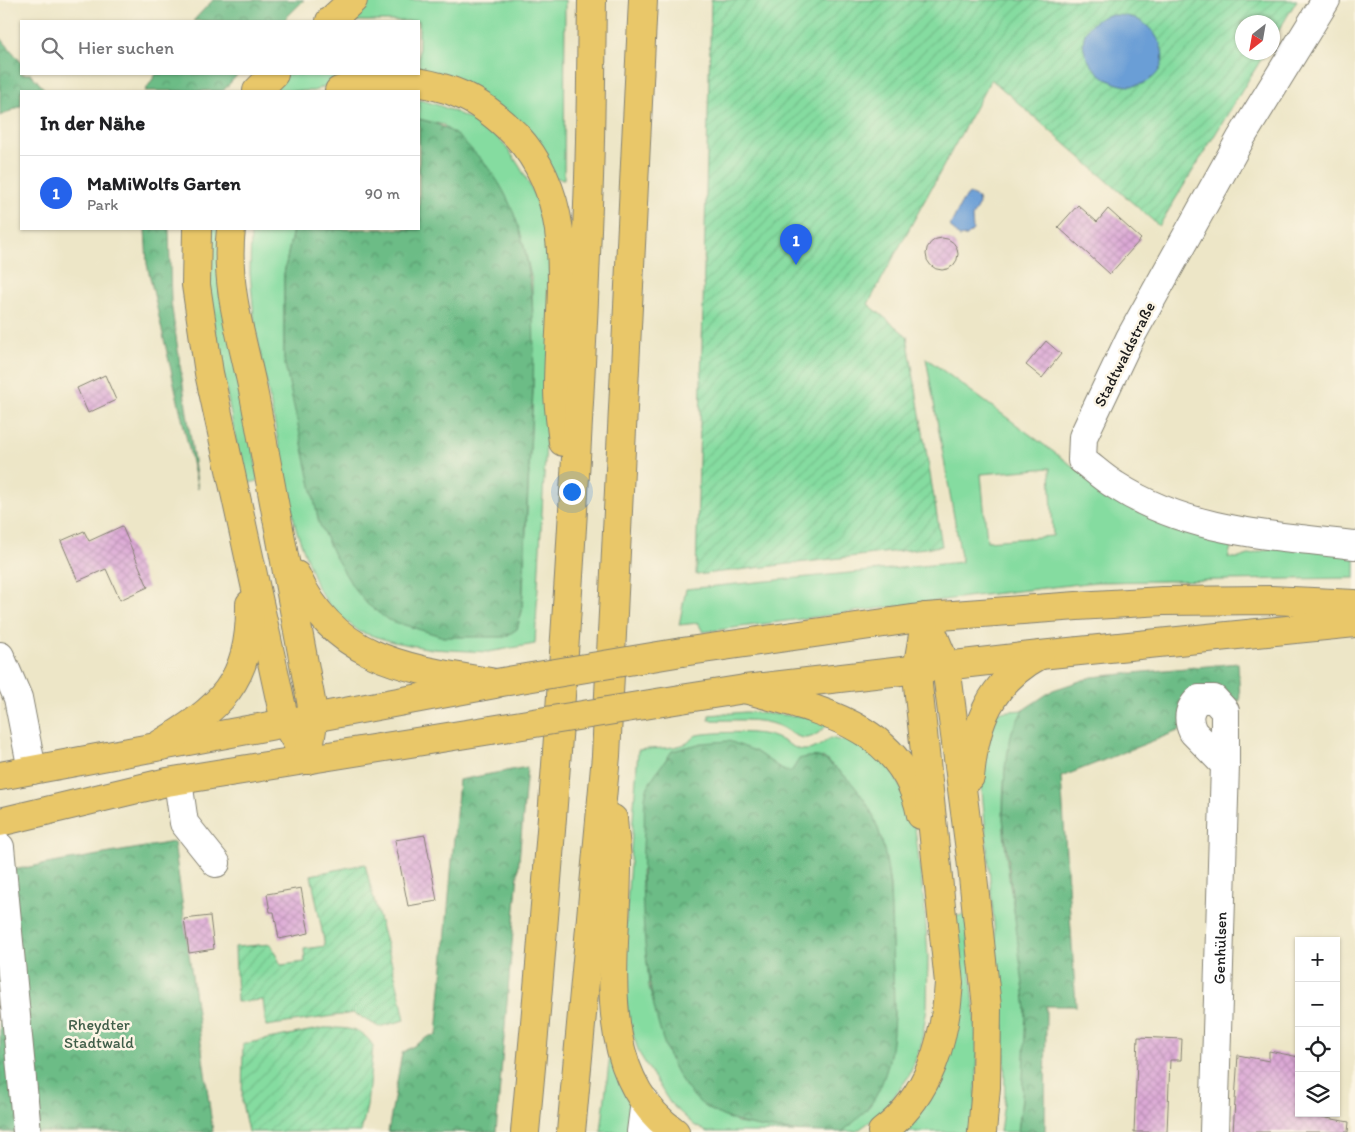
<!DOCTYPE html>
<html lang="de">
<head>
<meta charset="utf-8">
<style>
	:root { --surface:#fff; --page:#f2f2f2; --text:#202124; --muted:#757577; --line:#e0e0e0; --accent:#2563eb }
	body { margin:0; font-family:Itim,sans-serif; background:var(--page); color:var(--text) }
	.controls { position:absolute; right:15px; bottom:15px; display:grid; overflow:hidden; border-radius:0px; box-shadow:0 1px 4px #0004 }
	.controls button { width:45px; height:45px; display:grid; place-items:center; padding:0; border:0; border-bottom:1px solid var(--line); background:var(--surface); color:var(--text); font:25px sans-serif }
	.compass { position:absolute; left:1235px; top:15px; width:45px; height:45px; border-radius:50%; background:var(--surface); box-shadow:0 1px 4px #0004; rotate:211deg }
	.you { position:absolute; left:571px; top:491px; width:18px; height:18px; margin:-12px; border:4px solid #fff; border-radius:50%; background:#1a73e8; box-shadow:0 0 0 8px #1a73e833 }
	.badge { display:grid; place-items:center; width:32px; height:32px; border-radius:50%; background:var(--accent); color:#fff; font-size:16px; font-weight:700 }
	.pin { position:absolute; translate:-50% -41px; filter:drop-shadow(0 1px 2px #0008) }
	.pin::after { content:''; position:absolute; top:26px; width:18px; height:15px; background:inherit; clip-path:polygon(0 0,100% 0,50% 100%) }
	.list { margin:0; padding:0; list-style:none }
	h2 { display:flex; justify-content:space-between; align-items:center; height:65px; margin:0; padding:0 20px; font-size:21px }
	h2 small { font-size:16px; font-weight:400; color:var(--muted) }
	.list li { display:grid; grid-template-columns:32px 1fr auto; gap:15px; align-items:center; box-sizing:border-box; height:75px; padding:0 20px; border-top:1px solid var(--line) }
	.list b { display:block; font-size:19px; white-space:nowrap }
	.list p { margin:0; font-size:16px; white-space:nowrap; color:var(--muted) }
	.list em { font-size:16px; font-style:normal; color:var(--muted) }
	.icon { flex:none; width:28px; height:28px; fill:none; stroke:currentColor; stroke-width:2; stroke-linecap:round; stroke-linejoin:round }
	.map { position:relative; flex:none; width:1355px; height:1132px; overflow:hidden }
	.search { position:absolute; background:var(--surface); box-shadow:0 1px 4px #0004; left:20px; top:20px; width:400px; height:55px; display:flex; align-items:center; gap:12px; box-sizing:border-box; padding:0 18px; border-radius:0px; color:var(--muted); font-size:19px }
	.panel { position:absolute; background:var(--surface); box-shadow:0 1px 4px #0004; left:20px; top:90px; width:400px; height:140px; border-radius:0px }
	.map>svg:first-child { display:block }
	.grass { fill:#85dca0; stroke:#507c5e; fill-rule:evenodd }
	.forest { fill:url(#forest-crowns); stroke:#446c51 }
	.garden { fill:url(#garden-furrows); stroke:#507c5e }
	.water { fill:#6b9ed6; stroke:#445d79 }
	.building { fill:url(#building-cross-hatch) }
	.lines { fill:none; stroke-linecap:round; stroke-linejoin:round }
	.minor-casing { stroke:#848172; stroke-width:30 }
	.major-casing { stroke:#848172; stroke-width:30 }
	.highway-casing { stroke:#848172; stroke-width:30 }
	.minor { stroke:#fff; stroke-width:28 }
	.major { stroke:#e9c769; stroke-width:28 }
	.highway { stroke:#e9c769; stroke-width:28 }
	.major-bridge-casing { stroke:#848172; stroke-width:30; stroke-linecap:butt }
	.major-bridge { stroke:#e9c769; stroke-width:28 }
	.labels { text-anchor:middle; stroke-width:5; stroke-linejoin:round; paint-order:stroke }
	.street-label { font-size:16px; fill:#1c1c1c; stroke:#fcf5e5 }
	.park-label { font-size:16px; fill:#415f4a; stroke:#fcf5e5 }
</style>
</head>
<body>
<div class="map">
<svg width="1355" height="1132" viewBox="0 0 1355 1132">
	<defs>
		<pattern id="forest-crowns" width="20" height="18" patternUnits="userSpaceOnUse" patternTransform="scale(1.25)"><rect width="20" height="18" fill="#6cbc86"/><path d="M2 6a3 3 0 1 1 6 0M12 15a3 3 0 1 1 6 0" fill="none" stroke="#58986d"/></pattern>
		<pattern id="garden-furrows" width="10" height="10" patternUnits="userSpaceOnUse" patternTransform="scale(1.25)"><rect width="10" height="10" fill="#85dca0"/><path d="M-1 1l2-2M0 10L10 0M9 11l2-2" fill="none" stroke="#72bc89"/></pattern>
		<pattern id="building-cross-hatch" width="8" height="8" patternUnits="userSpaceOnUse" patternTransform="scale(1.25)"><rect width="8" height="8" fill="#dca9d6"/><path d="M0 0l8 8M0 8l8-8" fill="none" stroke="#bc91b7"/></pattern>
	</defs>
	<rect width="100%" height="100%" fill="#fcf5e5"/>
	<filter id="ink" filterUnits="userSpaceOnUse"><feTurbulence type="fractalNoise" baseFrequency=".02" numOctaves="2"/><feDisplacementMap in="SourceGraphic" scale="10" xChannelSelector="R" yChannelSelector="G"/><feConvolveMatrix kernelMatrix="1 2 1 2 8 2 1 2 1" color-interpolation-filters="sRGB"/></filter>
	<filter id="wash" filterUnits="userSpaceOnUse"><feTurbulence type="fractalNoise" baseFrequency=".0096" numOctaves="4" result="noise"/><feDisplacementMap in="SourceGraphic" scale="20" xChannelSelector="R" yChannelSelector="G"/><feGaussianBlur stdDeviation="1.12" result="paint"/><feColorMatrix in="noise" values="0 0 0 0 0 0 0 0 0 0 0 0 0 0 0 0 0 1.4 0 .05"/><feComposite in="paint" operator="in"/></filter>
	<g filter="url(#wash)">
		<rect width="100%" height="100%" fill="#ede6c7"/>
		<g class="grass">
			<path d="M366 0H565L564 179 556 178 419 73V21H342Z"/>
			<path d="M287 74H365L344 77 314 91H272Z"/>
			<path d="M419 100C442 104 486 124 502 142 519 162 534 190 542 215 557 268 551 355 548 411 543 488 539 566 535 644L488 652 432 649 393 642 360 632 333 611 317 587 296 529 255 327 250 273 251 229H293L284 274V360L517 629 522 611 533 392 532 281 524 246 444 125 419 119Z"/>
			<path d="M207 229H224L258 481 244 484 203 267Z"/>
			<path d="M926 358 1078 470 1233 540 1228 558H1239L1278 546 1355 551V578L1096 582 966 597 703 632 698 623 679 625 686 589 962 562ZM1050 468 1053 536 987 541 981 474Z"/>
			<path d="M1023 710C978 803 1023 913 1026 1010 1027 1051 1023 1092 1018 1132H1000L1005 1095 1004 1036 980 768 997 712Z"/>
			<path d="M746 712 811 717 829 723C824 729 815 737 807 738 797 739 788 730 779 726 758 717 732 721 709 720V715Z"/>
			<path d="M853 731 888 763 913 811 925 911 928 957 927 1007 921 1046 909 1076 883 1112 857 1131 842 1132 855 1121 894 1018 890 884 881 837 846 777 823 757 791 772 783 770 755 751 641 871 649 987 670 1060 737 1123 794 1132H707L694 1125 670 1103 639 1053 629 1022 622 974 638 750C653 748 672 749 685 744 690 742 693 736 697 735 715 732 749 731 767 735 794 741 799 764 830 738L843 741Z"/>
			<path d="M966 915 978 1052 974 1132H898L919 1109 954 916Z"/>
			<path d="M610 1054 630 1095 632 1132H601Z"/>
		</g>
		<g class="forest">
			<path d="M213 0H304L283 21H193Z"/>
			<path d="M0 37 21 62V74H31L46 91H21V106L0 116Z"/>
			<path d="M156 74H238L223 91H145Z"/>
			<path d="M419 119C447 126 455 132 475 153 548 225 534 355 530 449 527 503 524 557 522 611L517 629 505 637H444L388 620 367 604 353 587 334 555 319 523 284 360V274L293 229H419Z"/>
			<path d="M145 229H169L171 302 198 489 147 264Z"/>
			<path d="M1238 663 1240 701 1207 692 1183 729 1061 777 1076 1006H1046L1045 1132H1018L1022 1100 1026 1010 1003 818 1005 767 1012 731 1023 710 1053 690 1092 677Z"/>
			<path d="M729 741 755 751 783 770 791 772 799 759C820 753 824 758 839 771 860 788 874 812 881 838 891 872 891 908 892 944 893 992 900 1045 879 1090 871 1108 857 1120 842 1132 796 1132 741 1132 703 1105 642 1057 639 902 644 831 645 818 643 801 647 789 652 776 664 763 672 751L702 743Z"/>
			<path d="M527 767 496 1132H388L402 1053 430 1036 437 1035 459 780Z"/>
			<path d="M174 842 213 1132H0V872Z"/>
		</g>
		<g class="garden">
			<path d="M711 0H1297L1273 40 1272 22H1242V52L1265 53 1159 226 991 79 868 304 907 336 942 546 696 575Z"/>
			<path d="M365 864C377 916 395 967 405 1020L379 1027 354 1013 266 1026 263 1000 237 1002 235 947 271 944 281 965 305 962 304 949 325 946 311 875Z"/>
			<path d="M324 1028C343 1028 363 1027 373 1046L367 1106 361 1132H248L242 1103 243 1044Z"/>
		</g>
		<g class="water">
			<path d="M1108 15C1119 15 1132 15 1142 22 1163 36 1173 66 1148 81 1107 105 1050 34 1108 15Z"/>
			<path d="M969 194 978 198 979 204 972 217 973 230 967 236 959 237 950 226 962 202Z"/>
		</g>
		<g id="blocks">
			<g class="building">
				<path d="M1078 205 1097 222 1108 209 1141 239 1110 274 1058 227Z"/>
				<circle cx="942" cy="254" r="16"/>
				<path d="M1046 341 1061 354 1042 378 1026 365Z"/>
				<path d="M105 375 116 400 88 413 77 388Z"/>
				<path d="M122 526 148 587 120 600 106 569 78 581 61 541 84 531 89 541Z"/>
				<path d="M425 835 437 901 408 906 395 840Z"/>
				<path d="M301 888 309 933 279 939 274 912H270L267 894Z"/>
				<path d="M210 916 214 949 189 953 184 919Z"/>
				<path d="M1138 1037 1182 1039 1181 1060H1170L1167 1132H1134Z"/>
				<path d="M1269 1051 1299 1057V1113L1349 1122 1348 1132H1233L1238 1055 1269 1061Z"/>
			</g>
		</g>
	</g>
	<g filter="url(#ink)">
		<use href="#blocks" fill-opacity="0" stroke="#848172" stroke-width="1"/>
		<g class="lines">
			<defs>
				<g id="minor">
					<path d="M1326 0 1241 138 1130 338 1083 437 1082 460C1093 468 1103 478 1115 485 1189 533 1271 535 1355 545"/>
					<path d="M0 656 18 698 32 770"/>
					<path d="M178 781 184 823 216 863"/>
					<path d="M0 847 27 1132"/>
					<path d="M641 1132 645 1101"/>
					<path id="s1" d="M1214 1132 1225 765V711L1214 699H1199C1188 709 1187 719 1193 732L1225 765"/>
				</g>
				<g id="major">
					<path d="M682 652 926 617 1077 606 1163 601 1271 600 1355 604"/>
					<path d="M681 699 745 689 1040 655 1355 623"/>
					<path d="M0 776 495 684"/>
					<path d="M0 822 167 782 491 730"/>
				</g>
				<g id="highway">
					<path d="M330 21 353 0"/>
					<path d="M257 91 274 74"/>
					<path d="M339 91C381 76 424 78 464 96 483 105 501 120 516 135 581 205 558 302 558 389 558 407 561 425 563 442"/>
					<path d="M197 229 196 285 209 373 285 722 307 760"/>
					<path d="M231 229C224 288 244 343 255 400 275 506 294 612 314 717L307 760"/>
					<path d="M296 575C336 663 411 669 496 683"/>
					<path d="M926 617 946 666 971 858 987 1007 986 1087 982 1132"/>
					<path d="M745 689C820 710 904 726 921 815"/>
					<path d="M157 746C220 708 251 683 250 604"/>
					<path d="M970 777C975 723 990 682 1040 655"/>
					<path d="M613 819C614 834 617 850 617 865 617 952 591 1073 675 1132"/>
					<path d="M525 1132C554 824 576 515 588 205 591 137 591 68 592 0"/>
					<path d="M571 1132 606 756 643 0"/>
					<path d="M882 1132C930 1096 945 1040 949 983L918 685 917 670 926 617"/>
				</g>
			</defs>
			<use href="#minor" class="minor-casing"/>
			<use href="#major" class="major-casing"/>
			<use href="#highway" class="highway-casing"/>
			<use href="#minor" class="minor"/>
			<use href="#major" class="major"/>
			<use href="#highway" class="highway"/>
			<defs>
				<g id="major-bridge">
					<path d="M496 683 682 652"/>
					<path d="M491 730 681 699"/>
				</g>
			</defs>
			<use href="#major-bridge" class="major-bridge-casing"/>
			<use href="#major-bridge" class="major-bridge"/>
		</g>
	</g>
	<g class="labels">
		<g class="street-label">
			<text transform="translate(1124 354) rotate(-63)" y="6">Stadtwaldstraße</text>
			<text dy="6" stroke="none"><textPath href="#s1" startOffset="184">Genhülsen</textPath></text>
		</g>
		<g class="park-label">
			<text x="99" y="1030">Rheydter<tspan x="99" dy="18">Stadtwald</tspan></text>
		</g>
	</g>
</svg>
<div class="controls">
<button>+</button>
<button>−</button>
<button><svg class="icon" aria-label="locate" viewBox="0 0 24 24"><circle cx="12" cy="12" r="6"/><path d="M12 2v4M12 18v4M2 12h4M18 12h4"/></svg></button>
<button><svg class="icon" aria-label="layers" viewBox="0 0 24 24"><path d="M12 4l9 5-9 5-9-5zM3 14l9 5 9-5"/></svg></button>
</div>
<svg class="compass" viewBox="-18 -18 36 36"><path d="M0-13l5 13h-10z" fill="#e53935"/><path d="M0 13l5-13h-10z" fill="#757577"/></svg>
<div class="you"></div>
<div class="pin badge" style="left:796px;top:265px">1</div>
<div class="search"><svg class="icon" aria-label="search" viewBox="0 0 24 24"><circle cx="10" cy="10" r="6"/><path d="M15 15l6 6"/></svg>Hier suchen</div>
<section class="panel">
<h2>In der Nähe<small></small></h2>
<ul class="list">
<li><span class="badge">1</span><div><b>MaMiWolfs Garten</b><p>Park</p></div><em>90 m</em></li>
</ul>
</section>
</div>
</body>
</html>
